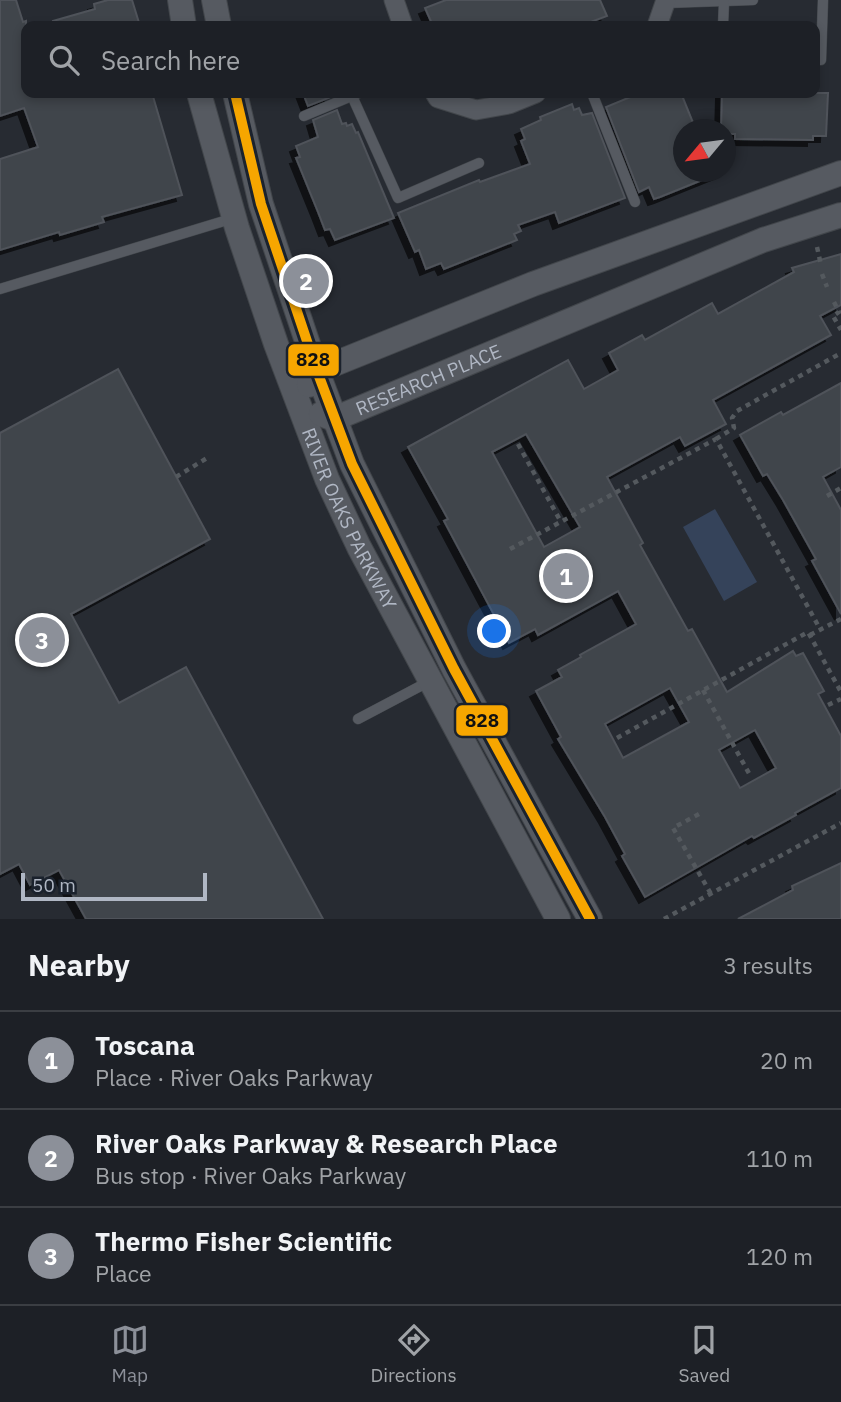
<!DOCTYPE html>
<html lang="en">
<head>
<meta charset="utf-8">
<style>
	:root { --surface:#1d2026; --page:#2a2d32; --text:#f1f3f6; --muted:#a0a3a7; --line:#3b3e43; --accent:#8c9099 }
	body { margin:0; font-family:"IBM Plex Sans",sans-serif; background:var(--page); color:var(--text) }
	.compass { position:absolute; left:673px; top:119px; width:63px; height:63px; border-radius:50%; background:var(--surface); box-shadow:0 4px 10px #0003; rotate:241deg }
	.scale { position:absolute; left:21px; bottom:18px; width:186px; box-sizing:border-box; padding-left:7px; border:4px solid #b0b7c4; border-top:0; font-size:19px; line-height:24px; white-space:nowrap; color:#b0b7c4; -webkit-text-stroke:5px #1b222d; paint-order:stroke }
	.you { position:absolute; left:495px; top:632px; width:24px; height:24px; margin:-18px; border:5px solid #fff; border-radius:50%; background:#1a73e8; box-shadow:0 0 0 10px #1a73e833 }
	.badge { display:grid; place-items:center; width:46px; height:46px; border-radius:50%; background:var(--accent); color:#fff; font-size:23px; font-weight:700 }
	.pin { position:absolute; translate:-50% -50%; border:4px solid #fff; box-shadow:0 2px 7px #0006 }
	.list { margin:0; padding:0; list-style:none }
	h2 { display:flex; justify-content:space-between; align-items:center; height:91px; margin:0; padding:0 28px; font-size:30px }
	h2 small { font-size:23px; font-weight:400; color:var(--muted) }
	.list li { display:grid; grid-template-columns:46px 1fr auto; gap:21px; align-items:center; box-sizing:border-box; height:98px; padding:0 28px; border-top:2px solid var(--line) }
	.list b { display:block; font-size:26px; white-space:nowrap }
	.list p { margin:0; font-size:23px; white-space:nowrap; color:var(--muted) }
	.list em { font-size:23px; font-style:normal; color:var(--muted) }
	.icon { flex:none; width:38px; height:38px; fill:none; stroke:currentColor; stroke-width:2; stroke-linecap:round; stroke-linejoin:round }
	.map { position:relative; flex:none; width:841px; height:919px; overflow:hidden }
	.search { position:absolute; background:var(--surface); box-shadow:0 4px 10px #0003; left:21px; right:21px; top:21px; height:77px; display:flex; align-items:center; gap:18px; box-sizing:border-box; padding:0 24px; border-radius:14px; color:var(--muted); font-size:26px }
	.sheet { height:385px; background:var(--surface) }
	nav { display:flex; justify-content:space-around; align-items:center; box-sizing:border-box; height:98px; border-top:2px solid var(--line); background:var(--surface); font-size:19px; color:var(--muted) }
	nav a { display:grid; justify-items:center; gap:4px }
	nav .on { color:var(--accent) }
	.map>svg:first-child { display:block }
	.water { fill:#35435a }
	.building { fill:#41454b; stroke:#4f535a; stroke-width:2; fill-rule:evenodd; filter:url(#shadow) }
	.lines { fill:none; stroke-linecap:round; stroke-linejoin:round }
	.service-casing { stroke:#42464b; stroke-width:11 }
	.minor-casing { stroke:#42464b; stroke-width:21 }
	.tertiary-casing { stroke:#42464b; stroke-width:26 }
	.path { stroke:#54595e; stroke-width:4.5; stroke-dasharray:5 5; stroke-linecap:butt }
	.service { stroke:#565a61; stroke-width:10 }
	.minor { stroke:#565a61; stroke-width:19 }
	.tertiary { stroke:#565a61; stroke-width:24 }
	.bus-1-casing { stroke:#1b222d; stroke-width:16 }
	.bus-1 { stroke:#f7a600; stroke-width:10 }
	.labels { text-anchor:middle; stroke-width:7; stroke-linejoin:round; paint-order:stroke }
	.street-label { font-size:19px; fill:#b0b7c4; stroke:#1b222d }
	.line-badge { stroke:#1b222d; stroke-width:2.5 }
	.pale-badge-label { font-size:19px; text-anchor:middle; font-weight:bold; fill:#111 }
</style>
</head>
<body>
<div class="map">
<svg width="841" height="919" viewBox="0 0 841 919">
	<defs>
		<filter id="shadow"><feDropShadow dx="-6" dy="6" stdDeviation="0" flood-color="#0009"/></filter>
	</defs>
	<rect width="100%" height="100%" fill="#272b32"/>
	<path class="water" d="M715 509 757 582 724 601 683 527Z"/>
	<g class="building">
		<path d="M0 0H16L23 22 26 21V93H152L182 195 102 217 104 222 60 235 59 232 0 250V159L38 147 24 108 0 116Z"/>
		<path d="M108 0H132L140 26H54L53 21 95 9 94 4Z"/>
		<path d="M446 0H600L607 16 580 26H433L425 8Z"/>
		<path d="M303 93H329L331 97 308 106Z"/>
		<path d="M640 93H681L696 130H683V172H722L660 197 654 199 649 187 639 192 606 107Z"/>
		<path d="M722 93H828L826 136H813V140L735 139V134H725V130H721Z"/>
		<path d="M572 104 574 110 579 108 582 115 592 113 625 198 559 223 555 212 518 225 521 231 514 234 517 240 444 269 441 263 426 269 419 250 415 252 398 213 479 180 480 182 530 164 521 141 525 139 521 129 541 120 540 117Z"/>
		<path d="M337 110 342 124 346 123 347 126 352 124 356 133 358 132 394 218 335 240 330 229 325 230 318 212 296 158 300 157 296 146 318 137 313 120Z"/>
		<path d="M841 254V305L820 316 831 335 713 400 726 424 685 446 680 437 607 477 643 543 640 545 688 631 692 629 727 692 793 651 796 656 803 653 824 691 818 694 841 736V788L795 813 796 815 754 838 752 836 645 897 622 856 625 854 605 817 558 739 561 737 536 691 562 677 558 670 581 657 580 655 636 624 618 591 538 635 535 629 509 643 444 521 448 519 408 447 568 360 584 389 618 370 609 353 642 335 645 340 712 303 718 314 794 272 792 268ZM526 434 580 527 544 547 492 452ZM670 688 689 722 623 758 605 724ZM755 730 776 768 740 788 719 750Z"/>
		<path d="M118 369 210 539 71 614 119 703 186 667 323 919H86L59 870 30 885 19 864 0 874V433Z"/>
		<path d="M841 383V467L823 477 841 510V614L812 561 816 559 783 500 767 474 763 476 740 435 781 412 783 415Z"/>
		<path d="M841 863V919H738L793 890 792 886Z"/>
	</g>
	<g class="lines">
		<defs>
			<g id="service">
				<path d="M666 3 753 0"/>
				<path d="M723 26 724 2"/>
				<path d="M815 60H821L823 0"/>
				<path d="M592 93 635 202"/>
				<path d="M352 96 398 198 479 163"/>
				<path d="M304 116 359 93"/>
				<path d="M0 289 234 218"/>
				<path d="M358 719 430 681"/>
			</g>
			<g id="minor">
				<path d="M394 0 403 26"/>
				<path d="M657 26 666 0"/>
				<path d="M435 93 438 98 476 110 509 104 536 93"/>
			</g>
			<g id="tertiary">
				<path d="M180 0 184 26"/>
				<path d="M214 0 219 26"/>
				<path id="s1" d="M199 93 237 228 276 344 327 479 359 547 558 919"/>
				<path d="M235 93 261 204 317 371 352 464 454 669 590 919"/>
				<path d="M309 385 317 371 533 284 841 173"/>
				<path id="s2" d="M321 414 334 419 763 240 841 215"/>
			</g>
		</defs>
		<use href="#service" class="service-casing"/>
		<use href="#minor" class="minor-casing"/>
		<use href="#tertiary" class="tertiary-casing"/>
		<g class="path">
			<path d="M817 247 821 265"/>
			<path d="M822 274 827 287"/>
			<path d="M834 302 839 312 833 316 841 330"/>
			<path d="M716 439 734 428 732 418 737 411 841 353"/>
			<path d="M518 444 561 522"/>
			<path d="M176 477 207 458"/>
			<path d="M827 496 841 488"/>
			<path d="M510 549 716 439 820 629"/>
			<path d="M810 635 841 619"/>
			<path d="M703 690 751 777"/>
			<path d="M828 705 841 699"/>
			<path d="M617 738 808 632 841 692"/>
			<path d="M699 814 673 828 711 894"/>
			<path d="M664 919 841 823"/>
		</g>
		<use href="#service" class="service"/>
		<use href="#minor" class="minor"/>
		<use href="#tertiary" class="tertiary"/>
		<defs>
			<path id="bus-1" d="M235 93 261 204 317 371 352 464 454 669 590 919"/>
		</defs>
		<use href="#bus-1" class="bus-1-casing"/>
		<use href="#bus-1" class="bus-1"/>
	</g>
	<g class="labels">
		<g class="street-label">
			<text dy="7" stroke="none"><textPath href="#s2" startOffset="116">RESEARCH PLACE</textPath></text>
			<text dy="7" stroke="none"><textPath href="#s1" startOffset="452">RIVER OAKS PARKWAY</textPath></text>
		</g>
	</g>
	<g class="line-badge">
		<rect x="287" y="343" width="53" height="34" rx="7" fill="#f7a600"/>
		<rect x="455" y="704" width="54" height="33" rx="7" fill="#f7a600"/>
	</g>
	<g class="pale-badge-label">
		<text x="313" y="366">828</text>
		<text x="482" y="727">828</text>
	</g>
</svg>
<svg class="compass" viewBox="-18 -18 36 36"><path d="M0-13l5 13h-10z" fill="#e53935"/><path d="M0 13l5-13h-10z" fill="#a0a3a7"/></svg>
<div class="scale">50 m</div>
<div class="you"></div>
<div class="pin badge" style="left:566px;top:576px">1</div>
<div class="pin badge" style="left:306px;top:281px">2</div>
<div class="pin badge" style="left:42px;top:640px">3</div>
<div class="search"><svg class="icon" aria-label="search" viewBox="0 0 24 24"><circle cx="10" cy="10" r="6"/><path d="M15 15l6 6"/></svg>Search here</div>
</div>
<section class="sheet">
<h2>Nearby<small>3 results</small></h2>
<ul class="list">
<li><span class="badge">1</span><div><b>Toscana</b><p>Place · River Oaks Parkway</p></div><em>20 m</em></li>
<li><span class="badge">2</span><div><b>River Oaks Parkway &amp; Research Place</b><p>Bus stop · River Oaks Parkway</p></div><em>110 m</em></li>
<li><span class="badge">3</span><div><b>Thermo Fisher Scientific</b><p>Place</p></div><em>120 m</em></li>
</ul>
</section>
<nav>
<a class="on"><svg class="icon" aria-label="map" viewBox="0 0 24 24"><path d="M3 6l6-2 6 2 6-2v14l-6 2-6-2-6 2zM9 4v14M15 6v14"/></svg>Map</a>
<a><svg class="icon" aria-label="directions" viewBox="0 0 24 24"><path d="M12 3l9 9-9 9-9-9zM9 14v-3h6M13 9l2 2-2 2"/></svg>Directions</a>
<a><svg class="icon" aria-label="saved" viewBox="0 0 24 24"><path d="M7 4h10v16l-5-4-5 4z"/></svg>Saved</a>
</nav>
</body>
</html>
